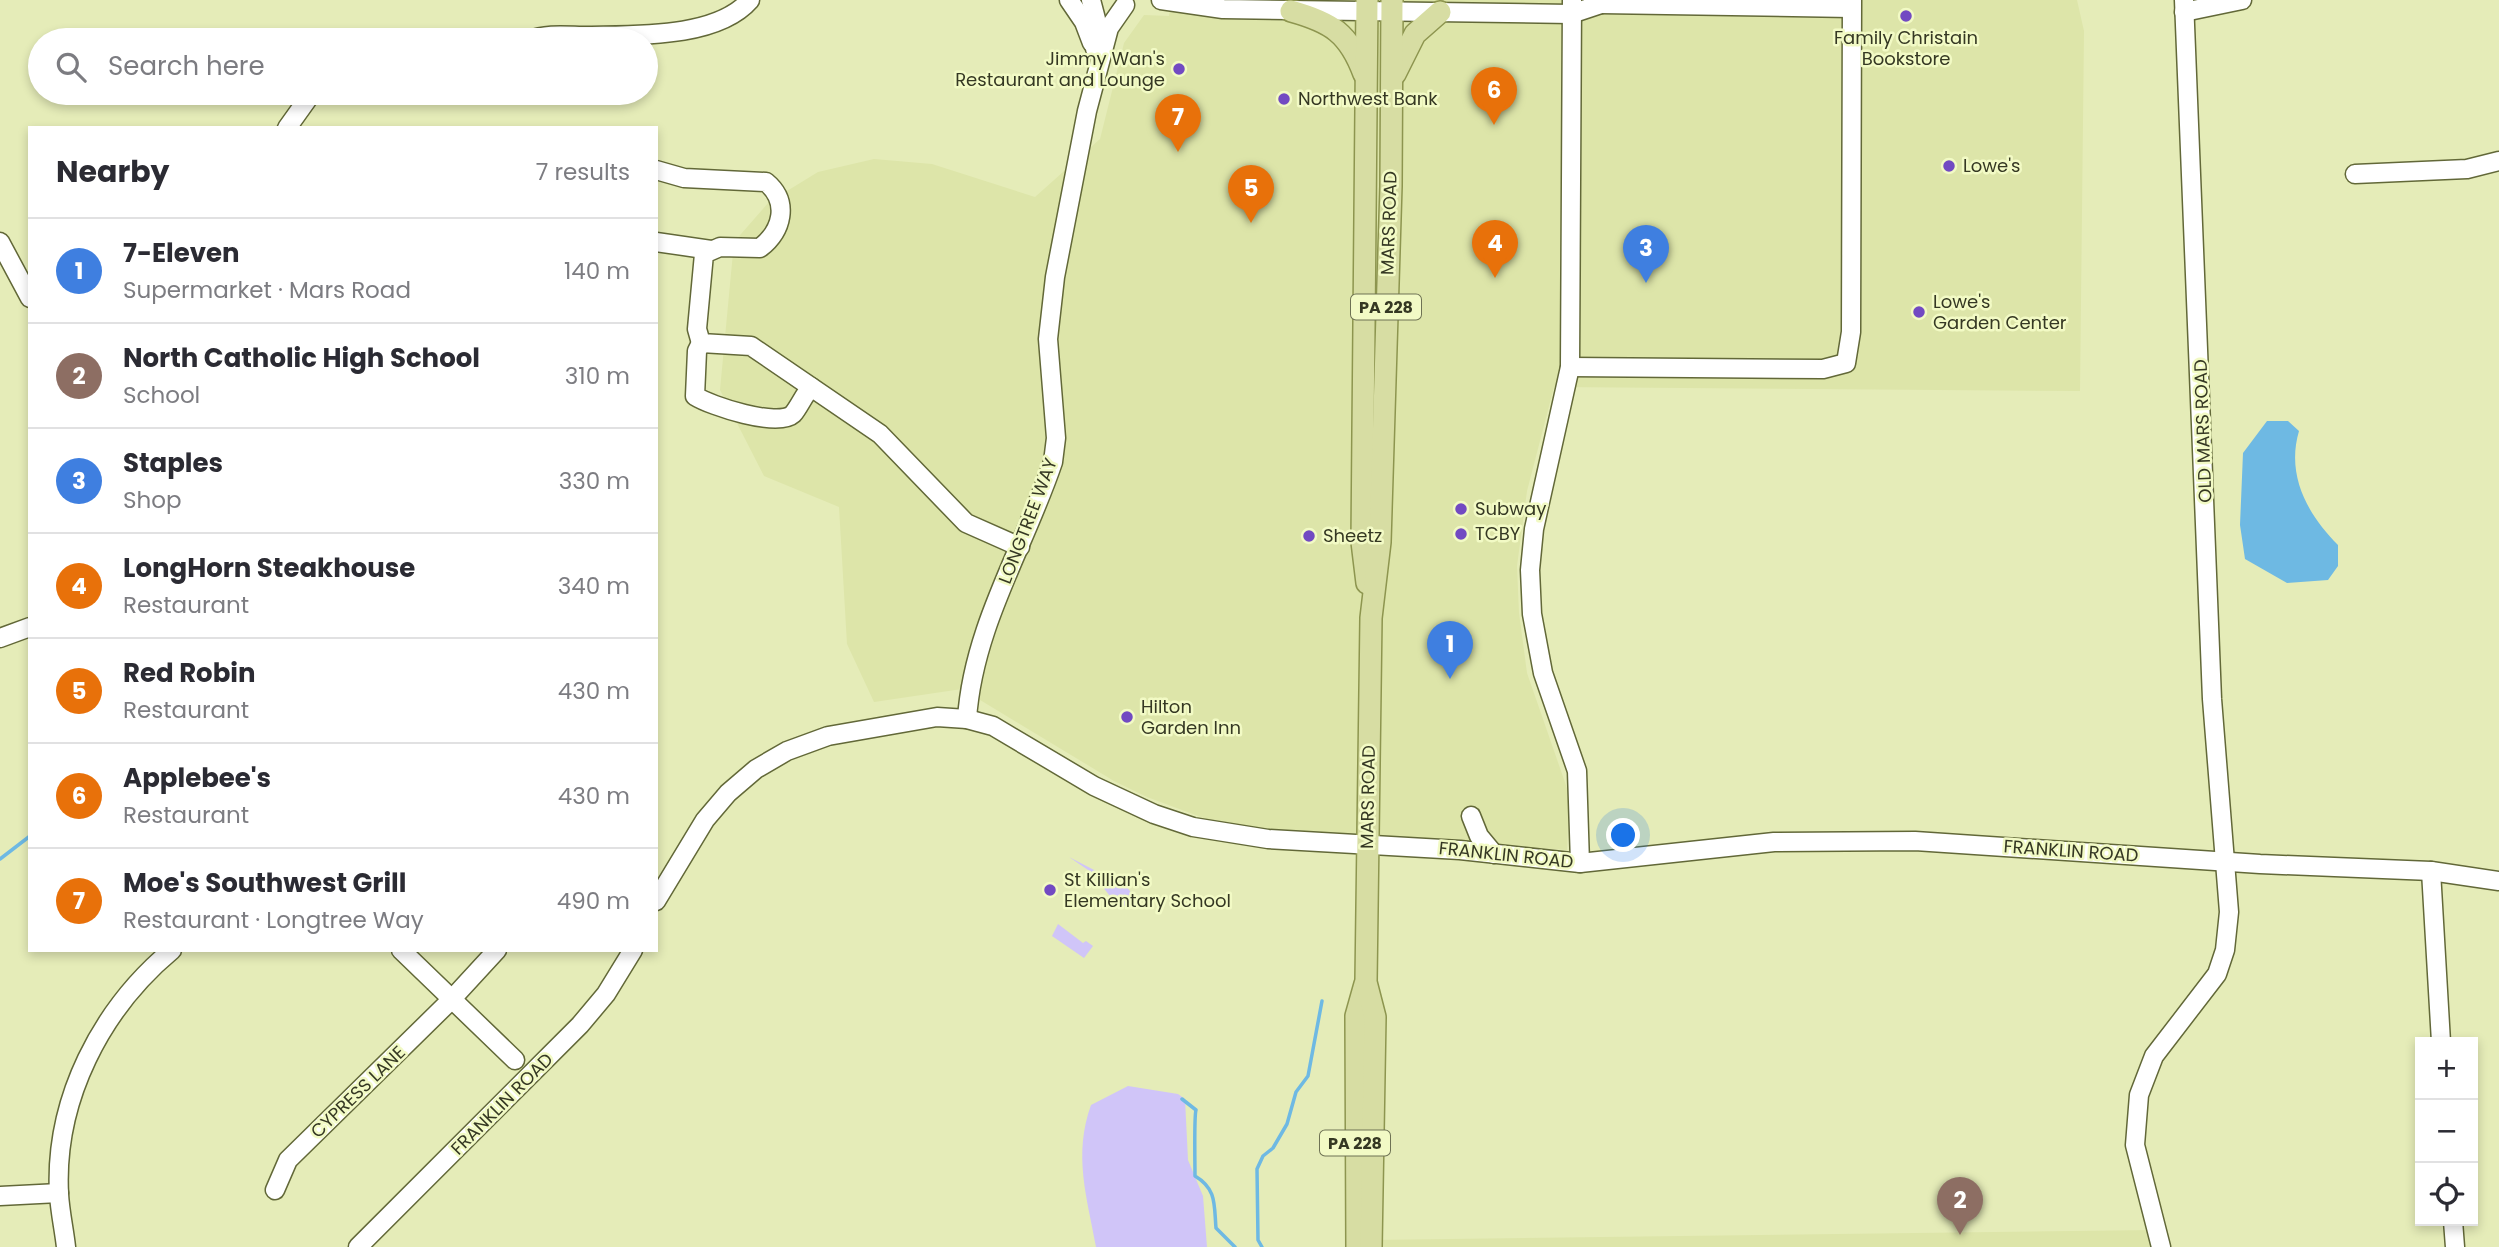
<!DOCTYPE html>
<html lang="en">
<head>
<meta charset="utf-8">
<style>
	:root { --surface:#fff; --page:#f7f7f7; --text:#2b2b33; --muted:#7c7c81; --line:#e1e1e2; --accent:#724ac2 }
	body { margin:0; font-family:Poppins,sans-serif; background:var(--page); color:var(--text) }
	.controls { position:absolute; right:21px; bottom:21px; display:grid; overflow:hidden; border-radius:0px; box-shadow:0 4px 10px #0003 }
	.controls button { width:63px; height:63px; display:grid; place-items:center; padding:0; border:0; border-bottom:2px solid var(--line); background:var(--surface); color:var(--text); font:35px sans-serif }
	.you { position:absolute; left:1624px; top:836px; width:24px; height:24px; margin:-18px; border:5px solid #fff; border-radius:50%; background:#1a73e8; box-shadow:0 0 0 10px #1a73e833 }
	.badge { display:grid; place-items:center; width:46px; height:46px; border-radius:50%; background:var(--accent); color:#fff; font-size:23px; font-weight:700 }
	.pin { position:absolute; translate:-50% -58px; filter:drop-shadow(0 2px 4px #0008) }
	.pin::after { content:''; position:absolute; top:37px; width:24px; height:21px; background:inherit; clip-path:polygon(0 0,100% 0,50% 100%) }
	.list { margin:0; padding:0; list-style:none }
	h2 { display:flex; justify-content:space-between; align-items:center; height:91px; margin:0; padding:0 28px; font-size:30px }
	h2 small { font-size:23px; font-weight:400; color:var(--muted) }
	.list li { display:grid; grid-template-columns:46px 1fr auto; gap:21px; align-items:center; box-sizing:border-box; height:105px; padding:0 28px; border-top:2px solid var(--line) }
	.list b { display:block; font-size:26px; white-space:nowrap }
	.list p { margin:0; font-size:23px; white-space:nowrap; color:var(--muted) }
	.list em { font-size:23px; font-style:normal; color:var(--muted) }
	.icon { flex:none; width:38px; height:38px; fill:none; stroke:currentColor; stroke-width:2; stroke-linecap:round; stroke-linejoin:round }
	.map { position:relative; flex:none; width:2499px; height:1247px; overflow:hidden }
	.search { position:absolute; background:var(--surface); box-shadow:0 4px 10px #0003; left:28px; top:28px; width:630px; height:77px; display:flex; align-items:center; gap:18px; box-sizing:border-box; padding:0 24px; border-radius:38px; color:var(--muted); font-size:26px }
	.panel { position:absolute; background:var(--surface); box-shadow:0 4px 10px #0003; left:28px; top:126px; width:630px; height:826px; border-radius:0px }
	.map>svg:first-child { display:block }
	.built { fill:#dde5a9 }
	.green { fill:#d0c5f8 }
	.water { fill:#6eb9e3 }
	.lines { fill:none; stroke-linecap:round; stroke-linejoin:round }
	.stream { stroke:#6eb9e3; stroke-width:3.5 }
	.minor-casing { stroke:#626838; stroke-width:21 }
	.major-casing { stroke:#8d954f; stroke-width:24 }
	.minor { stroke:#fff; stroke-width:18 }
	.major { stroke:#d7dda3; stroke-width:21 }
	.poi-dot { fill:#724ac2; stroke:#f2fac5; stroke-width:2.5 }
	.labels { text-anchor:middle; stroke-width:5; stroke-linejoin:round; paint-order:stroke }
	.shield { fill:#f2fac5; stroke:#6e7254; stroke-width:2 }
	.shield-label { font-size:16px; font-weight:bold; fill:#353823 }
	.poi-label { font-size:18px; fill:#353823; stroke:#f2fac5; text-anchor:start }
	.street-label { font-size:18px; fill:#353823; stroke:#f2fac5 }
</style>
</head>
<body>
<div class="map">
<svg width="2499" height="1247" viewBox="0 0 2499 1247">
	<rect width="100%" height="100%" fill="#e5ecb8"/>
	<g class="built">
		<path d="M1171 0H2077L2084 31 2080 391 1554 387 1527 491 1517 566 1519 613 1527 673 1569 794 1567 850 1267 829 1209 820 1147 797 1114 781 962 689 874 702 847 644 839 507 764 476 720 390 734 242 769 202 818 172 874 159 932 164 1035 197 1100 139 1124 43 1144 15 1169 16Z"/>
		<path d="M2156 1230 2161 1247H1371V1240Z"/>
	</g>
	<g class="green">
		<path d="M1069 857 1127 887 1132 894 1131 901 1125 906 1117 905 1091 872Z"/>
		<path d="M1058 924 1083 943 1086 941 1093 946 1084 958 1052 936Z"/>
		<path d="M1128 1086 1178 1094 1185 1099 1188 1160 1203 1196 1207 1247H1096C1087 1197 1073 1155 1091 1105Z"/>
	</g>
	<path class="water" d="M2267 421H2288L2299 431C2286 475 2307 514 2338 545V566L2328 580 2287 583 2245 559 2240 525 2243 453Z"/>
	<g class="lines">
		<g class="stream">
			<path d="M0 859 30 836"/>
			<path d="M1182 1099 1196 1110C1194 1116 1195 1166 1195 1176 1217 1189 1214 1205 1216 1228L1235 1247"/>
			<path d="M1262 1247 1258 1240 1257 1169 1263 1156 1273 1148 1287 1124 1296 1092 1308 1076 1322 1001"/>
		</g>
		<defs>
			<g id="minor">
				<path d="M1069 0 1084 22 1092 43"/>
				<path d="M1091 0 1096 19 1095 49"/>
				<path d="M1161 0 1223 9 1571 14 1601 4"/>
				<path d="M1572 0 1570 367 1534 529 1530 570 1532 614 1543 673 1577 771 1580 863"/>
				<path d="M1593 1 1601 4 1851 8"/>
				<path d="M2184 12 2242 0"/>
				<path d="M529 40C548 33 568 36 589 36 636 35 717 38 750 0"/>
				<path d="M287 128 312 93"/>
				<path d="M656 170 684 178 766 182C790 202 782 231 760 248L720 247 704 254 697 329 701 343 751 346 880 434 966 523 1020 547"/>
				<path d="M2355 174 2467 169 2499 161"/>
				<path d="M0 242 30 298"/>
				<path d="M656 242 711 250"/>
				<path d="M701 343 697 351 695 396C711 406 778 428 793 414 799 407 804 395 811 387"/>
				<path d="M1570 367 1823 369 1846 363 1851 332 1852 0"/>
				<path d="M0 638 30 627"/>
				<path d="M967 719C973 627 1024 548 1053 462L1056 438 1048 339 1055 277 1087 111 1109 28 1125 5"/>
				<path d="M1471 816 1479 836 1494 854"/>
				<path d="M2431 871 2441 1042"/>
				<path d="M656 901 705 820 728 793 756 769 787 751 828 736 937 717 967 719 993 726 1094 786 1154 814 1193 827 1268 839 1460 850 1580 863 1774 842 1915 841 2260 864 2431 871 2499 881"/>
				<path d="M401 950 515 1060"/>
				<path d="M275 1190 288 1160 451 1000 497 950"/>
				<path d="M0 1196 59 1193"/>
				<path d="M2453 1221 2455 1247"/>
				<path d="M66 1247C64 1229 60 1212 59 1194 54 1100 101 1009 172 950"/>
				<path d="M358 1247 580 1025 606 994 633 950"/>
				<path d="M2161 1247 2135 1145 2139 1095 2154 1056 2217 974 2225 950 2229 912 2212 699 2184 0"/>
			</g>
			<g id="major">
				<path d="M1291 11C1331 22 1349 33 1364 74"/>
				<path d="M1395 74 1415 34 1440 12"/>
				<path d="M1367 583 1362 542 1367 0"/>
				<path d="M1357 1247 1356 1016 1365 984"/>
				<path d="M1371 1247 1375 1017 1366 982 1371 618 1380 542 1391 186 1392 0"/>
			</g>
		</defs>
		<use href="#minor" class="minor-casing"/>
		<use href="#major" class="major-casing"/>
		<use href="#minor" class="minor"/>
		<use href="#major" class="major"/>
	</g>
	<g class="poi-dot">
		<circle cx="1906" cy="16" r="7"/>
		<circle cx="1179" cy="69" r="7"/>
		<circle cx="1284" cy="99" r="7"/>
		<circle cx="1949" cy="166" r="7"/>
		<circle cx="1919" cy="312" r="7"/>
		<circle cx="1461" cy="509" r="7"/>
		<circle cx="1461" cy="534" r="7"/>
		<circle cx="1309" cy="536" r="7"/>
		<circle cx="1127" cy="717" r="7"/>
		<circle cx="1050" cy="890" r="7"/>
	</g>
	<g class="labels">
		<g class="shield">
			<rect x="1351" y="294.5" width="70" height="25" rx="5"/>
			<rect x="1320" y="1130.5" width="70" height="25" rx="5"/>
		</g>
		<g class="shield-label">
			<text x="1386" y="313">PA 228</text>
			<text x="1355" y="1149">PA 228</text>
		</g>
		<g class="poi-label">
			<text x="1906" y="44" text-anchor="middle">Family Christain<tspan x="1906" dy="21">Bookstore</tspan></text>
			<text x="1165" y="65" text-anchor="end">Jimmy Wan's<tspan x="1165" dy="21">Restaurant and Lounge</tspan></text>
			<text x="1298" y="105">Northwest Bank</text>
			<text x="1963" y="172">Lowe's</text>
			<text x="1933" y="308">Lowe's<tspan x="1933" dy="21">Garden Center</tspan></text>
			<text x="1475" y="515">Subway</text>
			<text x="1475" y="540">TCBY</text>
			<text x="1323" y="542">Sheetz</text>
			<text x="1141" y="713">Hilton<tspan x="1141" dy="21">Garden Inn</tspan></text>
			<text x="1064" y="886">St Killian's<tspan x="1064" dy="21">Elementary School</tspan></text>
		</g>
		<g class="street-label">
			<text transform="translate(1389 223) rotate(-88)" y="6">MARS ROAD</text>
			<text transform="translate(2203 431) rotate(-92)" y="6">OLD MARS ROAD</text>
			<text transform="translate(1028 521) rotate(-69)" y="6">LONGTREE WAY</text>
			<text transform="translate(1368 797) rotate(-89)" y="6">MARS ROAD</text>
			<text transform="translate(2071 851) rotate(4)" y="6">FRANKLIN ROAD</text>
			<text transform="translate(1506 855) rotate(6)" y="6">FRANKLIN ROAD</text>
			<text transform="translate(358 1092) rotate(-44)" y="6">CYPRESS LANE</text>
			<text transform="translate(502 1104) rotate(-45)" y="6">FRANKLIN ROAD</text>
		</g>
	</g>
</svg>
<div class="controls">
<button>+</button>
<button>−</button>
<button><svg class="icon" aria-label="locate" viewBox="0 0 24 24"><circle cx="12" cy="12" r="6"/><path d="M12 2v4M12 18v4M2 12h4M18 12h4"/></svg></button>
</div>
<div class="you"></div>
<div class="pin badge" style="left:1450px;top:679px;background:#3f7fe0">1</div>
<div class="pin badge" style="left:1960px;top:1235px;background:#8d6e63">2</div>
<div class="pin badge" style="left:1646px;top:283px;background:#3f7fe0">3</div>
<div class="pin badge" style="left:1495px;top:278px;background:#e8710a">4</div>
<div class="pin badge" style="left:1251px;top:223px;background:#e8710a">5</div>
<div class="pin badge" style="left:1494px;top:125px;background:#e8710a">6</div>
<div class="pin badge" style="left:1178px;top:152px;background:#e8710a">7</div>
<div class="search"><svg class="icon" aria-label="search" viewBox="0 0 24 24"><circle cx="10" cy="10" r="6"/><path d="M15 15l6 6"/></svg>Search here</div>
<section class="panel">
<h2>Nearby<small>7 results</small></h2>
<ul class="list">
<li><span class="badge" style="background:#3f7fe0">1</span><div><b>7-Eleven</b><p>Supermarket · Mars Road</p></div><em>140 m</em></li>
<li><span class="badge" style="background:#8d6e63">2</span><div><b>North Catholic High School</b><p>School</p></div><em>310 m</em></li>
<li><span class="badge" style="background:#3f7fe0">3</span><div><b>Staples</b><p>Shop</p></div><em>330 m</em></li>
<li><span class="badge" style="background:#e8710a">4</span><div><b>LongHorn Steakhouse</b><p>Restaurant</p></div><em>340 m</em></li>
<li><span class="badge" style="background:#e8710a">5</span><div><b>Red Robin</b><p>Restaurant</p></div><em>430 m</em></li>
<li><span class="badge" style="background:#e8710a">6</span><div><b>Applebee's</b><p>Restaurant</p></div><em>430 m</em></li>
<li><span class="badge" style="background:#e8710a">7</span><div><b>Moe's Southwest Grill</b><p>Restaurant · Longtree Way</p></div><em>490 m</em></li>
</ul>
</section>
</div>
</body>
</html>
